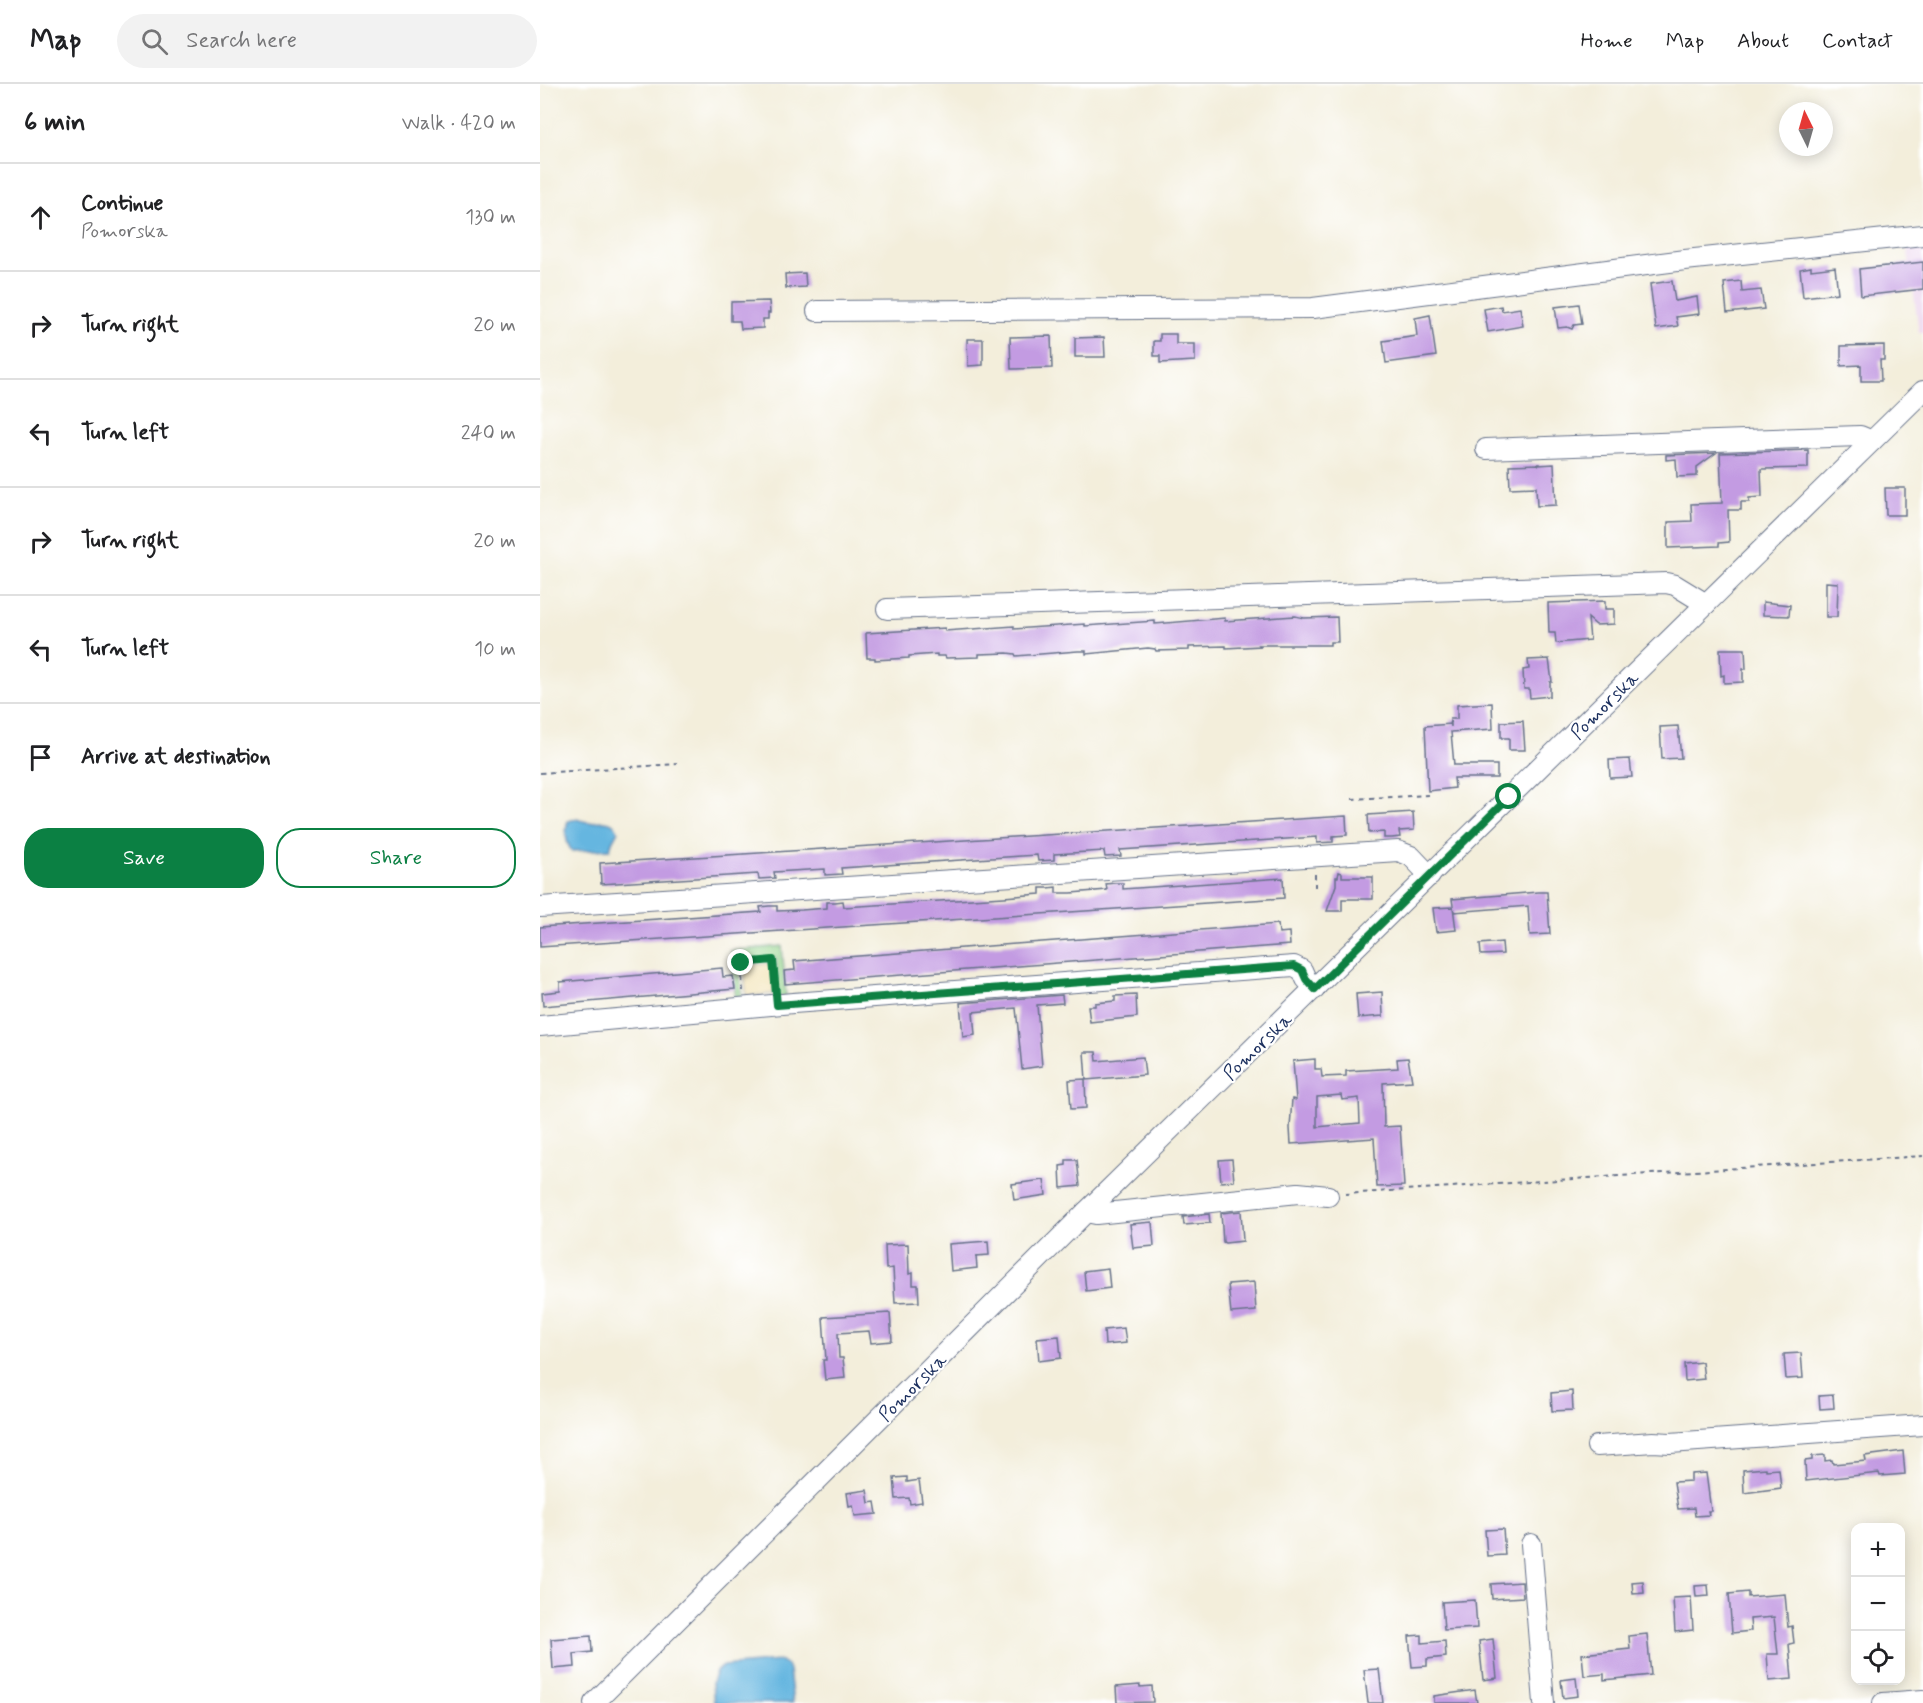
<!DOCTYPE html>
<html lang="en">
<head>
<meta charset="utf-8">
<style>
	:root { --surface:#fff; --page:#f2f2f2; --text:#202124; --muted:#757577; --line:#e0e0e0; --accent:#0b8043 }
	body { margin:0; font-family:Mynerve,sans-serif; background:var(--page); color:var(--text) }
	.controls { position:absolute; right:18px; bottom:18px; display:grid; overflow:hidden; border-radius:12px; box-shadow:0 3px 15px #0003 }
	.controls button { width:54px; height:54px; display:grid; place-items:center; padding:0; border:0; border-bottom:2px solid var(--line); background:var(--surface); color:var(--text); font:30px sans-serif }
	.compass { position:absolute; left:1239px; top:18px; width:54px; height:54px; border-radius:50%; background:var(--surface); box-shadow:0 3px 15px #0003; rotate:355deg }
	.stop { position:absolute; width:18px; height:18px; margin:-14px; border:4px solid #0b8043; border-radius:50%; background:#fff }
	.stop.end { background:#0b8043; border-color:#fff; box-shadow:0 2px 6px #0008 }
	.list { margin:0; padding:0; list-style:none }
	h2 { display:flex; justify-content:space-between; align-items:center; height:78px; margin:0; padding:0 24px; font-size:26px }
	h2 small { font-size:20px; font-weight:400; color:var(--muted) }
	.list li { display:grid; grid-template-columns:39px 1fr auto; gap:18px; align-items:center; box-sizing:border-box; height:108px; padding:0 24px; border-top:2px solid var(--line) }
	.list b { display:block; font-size:22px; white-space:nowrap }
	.list p { margin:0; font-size:20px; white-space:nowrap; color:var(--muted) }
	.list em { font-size:20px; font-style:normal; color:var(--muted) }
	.actions { display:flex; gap:12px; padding:18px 24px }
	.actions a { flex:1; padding:14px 0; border:2px solid var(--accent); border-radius:24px; text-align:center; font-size:21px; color:var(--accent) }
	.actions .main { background:var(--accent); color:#fff }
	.icon { flex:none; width:33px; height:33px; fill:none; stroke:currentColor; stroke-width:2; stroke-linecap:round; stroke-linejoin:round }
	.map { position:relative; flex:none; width:1383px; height:1619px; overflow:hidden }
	header { display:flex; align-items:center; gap:36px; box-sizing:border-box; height:84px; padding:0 30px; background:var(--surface); border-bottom:2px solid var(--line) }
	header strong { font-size:28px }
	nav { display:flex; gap:33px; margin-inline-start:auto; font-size:21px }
	.search { width:420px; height:54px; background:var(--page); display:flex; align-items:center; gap:15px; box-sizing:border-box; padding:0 21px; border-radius:33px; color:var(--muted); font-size:22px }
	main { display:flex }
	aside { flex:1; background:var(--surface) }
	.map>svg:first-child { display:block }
	.built { fill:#ead1ec }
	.green { fill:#95d58b; stroke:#588274; stroke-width:1.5 }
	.sand { fill:#eeda9e; stroke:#84847e; stroke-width:1.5 }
	.water { fill:#65b6e0; stroke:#40729f; stroke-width:1.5 }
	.building { fill:#c39be2; fill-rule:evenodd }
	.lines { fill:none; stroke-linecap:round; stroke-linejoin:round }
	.minor-casing { stroke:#67728a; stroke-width:22 }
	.path { stroke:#67728a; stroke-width:2; stroke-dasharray:4.5 4.5; stroke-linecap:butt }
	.minor { stroke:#fff; stroke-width:20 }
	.route { stroke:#0b8043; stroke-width:8 }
	.labels { text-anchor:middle; stroke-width:4.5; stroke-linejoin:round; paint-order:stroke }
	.street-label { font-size:20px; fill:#1b2f5e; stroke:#fff }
</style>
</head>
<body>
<header>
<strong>Map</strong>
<div class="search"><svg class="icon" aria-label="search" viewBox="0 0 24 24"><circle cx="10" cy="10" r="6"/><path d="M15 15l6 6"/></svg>Search here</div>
<nav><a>Home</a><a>Map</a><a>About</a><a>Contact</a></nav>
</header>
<main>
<aside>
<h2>6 min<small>Walk · 420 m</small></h2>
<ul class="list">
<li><svg class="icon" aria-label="ahead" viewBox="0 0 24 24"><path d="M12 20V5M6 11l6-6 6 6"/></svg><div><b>Continue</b><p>Pomorska</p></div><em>130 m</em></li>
<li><svg class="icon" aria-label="right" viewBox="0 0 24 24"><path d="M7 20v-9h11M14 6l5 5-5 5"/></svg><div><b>Turn right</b></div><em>20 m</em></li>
<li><svg class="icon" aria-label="left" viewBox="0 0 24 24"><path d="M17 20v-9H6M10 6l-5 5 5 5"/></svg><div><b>Turn left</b></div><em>240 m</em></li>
<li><svg class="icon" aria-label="right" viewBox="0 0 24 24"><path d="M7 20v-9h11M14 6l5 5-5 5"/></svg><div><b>Turn right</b></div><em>20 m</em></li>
<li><svg class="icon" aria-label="left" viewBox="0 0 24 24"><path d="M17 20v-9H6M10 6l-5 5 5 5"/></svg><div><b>Turn left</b></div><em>10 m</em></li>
<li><svg class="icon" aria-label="arrive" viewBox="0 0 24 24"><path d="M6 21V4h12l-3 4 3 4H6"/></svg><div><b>Arrive at destination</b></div></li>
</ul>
<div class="actions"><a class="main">Save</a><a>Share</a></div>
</aside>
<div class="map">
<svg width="1383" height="1619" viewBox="0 0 1383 1619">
	<rect width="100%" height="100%" fill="#fff"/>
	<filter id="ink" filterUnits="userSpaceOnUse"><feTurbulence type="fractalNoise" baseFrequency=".0167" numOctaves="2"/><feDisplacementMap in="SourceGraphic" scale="12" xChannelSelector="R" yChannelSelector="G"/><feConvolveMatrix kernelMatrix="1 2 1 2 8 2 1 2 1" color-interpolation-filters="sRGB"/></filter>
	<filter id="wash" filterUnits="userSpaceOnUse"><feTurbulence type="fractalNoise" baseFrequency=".008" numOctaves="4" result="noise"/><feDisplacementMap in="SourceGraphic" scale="24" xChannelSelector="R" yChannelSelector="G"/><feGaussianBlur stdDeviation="1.35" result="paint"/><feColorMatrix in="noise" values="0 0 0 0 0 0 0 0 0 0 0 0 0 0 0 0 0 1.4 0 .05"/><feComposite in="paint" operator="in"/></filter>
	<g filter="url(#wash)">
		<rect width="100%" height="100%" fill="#f3eedb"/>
		<path class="built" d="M1383 158V248H1379L1367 160Z"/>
		<path class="green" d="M242 862 246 912 239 913 236 874 199 877 202 917 196 918 191 867Z"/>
		<path class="sand" d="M231 879 234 910 206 912 204 881Z"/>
		<g class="water">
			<path d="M36 735C41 736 47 739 52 738 63 737 73 734 78 747L72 758 70 765 32 767C25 758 25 748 28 737Z"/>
			<path d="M239 1577 247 1581 249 1586 253 1619H174L172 1599 176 1587 184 1582Z"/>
		</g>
		<g id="blocks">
			<g class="building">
				<path d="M1383 178V205L1321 212 1319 185Z"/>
				<path d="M1271 183V186L1295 183 1298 209 1263 213 1260 185Z"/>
				<path d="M265 189 266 203 246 204 245 190Z"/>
				<path d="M1132 197 1135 217 1157 213 1159 230 1136 233 1138 242 1116 245 1110 200Z"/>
				<path d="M1201 197 1202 208 1221 206 1224 225 1187 229 1184 199Z"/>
				<path d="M229 217 230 229H228V235H223V244L201 245 200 237H191V218Z"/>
				<path d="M1039 220 1042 240 1034 241 1032 245 1027 243 1018 244 1015 223Z"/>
				<path d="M961 222 962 227 980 224 983 242 948 248 944 225Z"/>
				<path d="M890 231 896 272 846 279 843 257 877 252 875 234Z"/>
				<path d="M620 250H636V260H655V277L620 279V272H614V257H620Z"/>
				<path d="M511 252 512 284 471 285 470 253Z"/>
				<path d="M564 253 565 273H535V254Z"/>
				<path d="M427 255H443V281L428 282Z"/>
				<path d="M1344 261V276H1340L1341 297H1321V281L1301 282V262Z"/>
				<path d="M1268 366V384L1221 385 1222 413 1209 414V418H1201V426H1188L1189 458 1179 459V462L1128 464V438L1152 437 1151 420 1182 419 1180 369Z"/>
				<path d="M1176 369 1157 383V392L1137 393 1136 375 1126 376V371Z"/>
				<path d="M999 380V381L1014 380 1016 421 997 422 996 403 970 404 969 381Z"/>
				<path d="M1345 404H1365V431H1346Z"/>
				<path d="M1286 498 1298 499 1297 533H1286Z"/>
				<path d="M1065 517V525H1074V540L1056 541 1048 534 1050 556 1016 559 1015 549H1009L1008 519Z"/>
				<path d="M1223 518 1250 521 1249 532 1223 531Z"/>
				<path d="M755 532 764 534 797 533 798 558H790V561H719L720 562 686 564V562L649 563V566L616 567 615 565 608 564 546 570V567H538L476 572 475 570 467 569 439 570V573L406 574 405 572H397V570L369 572V574L335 576V574H327L326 549 405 544V547L474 542V545L545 540V542L615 537V540L685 534V537Z"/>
				<path d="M1180 565H1205L1206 585H1203V598L1184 599V591L1181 592Z"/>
				<path d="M1009 575 1012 598H1010V612L990 614 989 605H984L983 586 989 585 988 576Z"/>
				<path d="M952 619 953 645 911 648 914 681H957V694H914L915 704 888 707 885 642 911 640V643L910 635H917V621Z"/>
				<path d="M983 637 985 666H969V654H961V638Z"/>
				<path d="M1138 642 1141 674 1122 675 1120 643Z"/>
				<path d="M1090 675 1092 693 1070 694 1069 676Z"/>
				<path d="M873 728 874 746 859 747 860 753 852 754H844V748L829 749 828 731Z"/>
				<path d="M806 732 807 751 793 752V758L777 759V753L580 766 581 772 565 773 564 767 514 770V776L498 777 497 771 301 784 302 790 285 791V785L234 788 235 794 219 795 218 790 61 800 60 779Z"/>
				<path d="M799 788 802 789V793H833V815H802V827H787L796 801V793H798Z"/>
				<path d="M743 794 744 814 0 863V843L221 828 220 823 229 822H237V827L262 826 287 824V818H295L303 817 304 823 464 813 500 810V804H508L516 803V809H531L567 806 566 800 575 799H583V805Z"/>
				<path d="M998 808H1007L1010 850 990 851 988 822 914 828 912 815Z"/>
				<path d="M913 823 916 846 896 848 893 824Z"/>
				<path d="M738 840 739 849 749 848 750 861 245 900 244 887 255 886 254 877Z"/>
				<path d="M962 858 963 870 941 871 940 860Z"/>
				<path d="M182 884 183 893 193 892 195 905 3 922 2 909 20 907V898Z"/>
				<path d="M842 908 843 932 818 934 816 910Z"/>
				<path d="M522 911 523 919 497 921 502 982 482 985 476 924 433 928 435 951 423 953 420 919Z"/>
				<path d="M596 911 597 933 550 938 548 922H555V919L575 917V912Z"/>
				<path d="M544 968H556L557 977 603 973 605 991 546 996Z"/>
				<path d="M868 974 872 997 843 999 844 1043 860 1042 864 1102 837 1103 834 1054 751 1060 750 1044 752 1015 756 1016 753 977 775 975V985H781L782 993 806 992V987L858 984 857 975ZM801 1011 802 1016 819 1014 820 1039 777 1043V1013Z"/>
				<path d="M545 995 546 1024 531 1025 529 996Z"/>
				<path d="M692 1075 694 1097 681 1098 679 1076Z"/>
				<path d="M526 1076H537L540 1102 521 1104 520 1082 526 1081Z"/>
				<path d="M504 1096 506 1111 474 1116 472 1100Z"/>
				<path d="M701 1127 703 1157 685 1159 683 1158 681 1129Z"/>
				<path d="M669 1130 670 1139 644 1141 643 1133Z"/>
				<path d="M612 1138 614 1162 593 1164 590 1140Z"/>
				<path d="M448 1157 449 1171 436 1172 437 1184 411 1187 409 1160Z"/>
				<path d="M368 1160 369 1190 373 1189V1201H378L379 1218 355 1219 353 1184 346 1185 345 1161Z"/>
				<path d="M568 1184 570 1204 546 1207 544 1187Z"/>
				<path d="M714 1198 716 1227 691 1229 688 1200Z"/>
				<path d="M350 1229 352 1257 331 1259 329 1247 298 1249 299 1274H303L305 1294 285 1296 283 1276H286L283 1233Z"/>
				<path d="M584 1244 586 1259 565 1261 564 1246Z"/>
				<path d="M519 1252 521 1274 499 1277 497 1254Z"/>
				<path d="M1261 1269 1263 1294 1246 1295 1244 1270Z"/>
				<path d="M1162 1278 1164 1295 1145 1297 1144 1280Z"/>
				<path d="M1032 1307 1033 1326 1012 1327 1011 1309Z"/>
				<path d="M1293 1311 1294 1324 1280 1325 1279 1312Z"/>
				<path d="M1363 1367 1365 1390 1340 1392 1339 1389 1266 1397 1265 1377 1272 1376V1372L1285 1371V1377L1292 1376 1293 1380 1326 1377 1325 1372Z"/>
				<path d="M1226 1384V1386L1239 1385 1241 1404 1204 1409 1203 1386Z"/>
				<path d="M1166 1389 1171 1427H1168L1169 1431 1155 1432 1154 1424 1138 1425 1134 1398 1151 1397V1390Z"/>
				<path d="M367 1393V1398L379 1396 382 1418 370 1420 369 1414 356 1415 354 1394Z"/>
				<path d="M327 1406 329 1419 335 1418 337 1430 315 1432 313 1421 309 1422 307 1409Z"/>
				<path d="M963 1445 965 1471 947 1472 945 1446Z"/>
				<path d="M1103 1497 1104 1509 1093 1510 1092 1498Z"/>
				<path d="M982 1498 983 1513 952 1515 951 1500Z"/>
				<path d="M1168 1501 1169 1512 1156 1513 1155 1502Z"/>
				<path d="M1208 1508V1513L1245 1510 1248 1543 1252 1542 1254 1559 1249 1560 1252 1595 1229 1597 1227 1570H1238L1234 1533 1210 1535 1211 1547 1192 1549 1189 1510Z"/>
				<path d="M1151 1513 1153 1546 1135 1548 1133 1514Z"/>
				<path d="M935 1516 937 1544 904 1546 902 1518Z"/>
				<path d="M1107 1550 1111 1591 1064 1596V1590L1044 1592 1042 1570 1090 1565 1089 1552Z"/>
				<path d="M882 1551V1559L905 1557 906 1573 887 1575V1582L872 1583 869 1552Z"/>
				<path d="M51 1552 52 1568 34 1570 35 1583 13 1585 11 1555Z"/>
				<path d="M953 1555 957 1594 943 1596 939 1557Z"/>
				<path d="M839 1585 843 1619H828L824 1586Z"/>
				<path d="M1036 1594 1038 1612 1023 1614 1021 1596Z"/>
				<path d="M600 1601V1603L612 1602 613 1618 577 1619 576 1603Z"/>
				<path d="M935 1606 937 1619H894V1612Z"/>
			</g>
		</g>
	</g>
	<g filter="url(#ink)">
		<use href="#blocks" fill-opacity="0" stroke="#67728a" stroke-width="1.5"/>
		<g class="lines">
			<defs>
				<g id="minor">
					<path d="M277 227 773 224 1145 176 1383 151"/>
					<path d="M946 365 1320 352 1332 357"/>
					<path d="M347 525 1126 499 1135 501 1166 520"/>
					<path d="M0 823 858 767 871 772 890 792"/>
					<path d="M0 942 253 919 754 882 762 886 766 895 775 905"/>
					<path d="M546 1128 556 1130 758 1109 788 1112"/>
					<path d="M1057 1362 1113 1358 1130 1359 1383 1341"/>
					<path d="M991 1460 1004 1619"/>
					<path d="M54 1619 546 1128 1383 307"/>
					<path d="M1343 1619 1383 1616"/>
				</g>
			</defs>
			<use href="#minor" class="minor-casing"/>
			<g class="path">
				<path d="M0 689 137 680"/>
				<path d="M812 715 889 711"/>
				<path d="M775 790V803"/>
				<path d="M203 907 201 879 233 876 236 903"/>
				<path d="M805 1110 1383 1072"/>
			</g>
			<use href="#minor" class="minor"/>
		</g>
	</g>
	<g class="lines" filter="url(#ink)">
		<path class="route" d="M201 879 233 876 237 921 754 882 762 886 766 895 775 905 969 713"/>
	</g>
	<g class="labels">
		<g class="street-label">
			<text transform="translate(1064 621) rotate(-45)" y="7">Pomorska</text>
			<text transform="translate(717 962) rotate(-44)" y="7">Pomorska</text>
			<text transform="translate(372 1303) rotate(-45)" y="7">Pomorska</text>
		</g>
	</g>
</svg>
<div class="controls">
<button>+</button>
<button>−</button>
<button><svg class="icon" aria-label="locate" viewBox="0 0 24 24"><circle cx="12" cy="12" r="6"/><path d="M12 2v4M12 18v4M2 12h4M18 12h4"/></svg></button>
</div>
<svg class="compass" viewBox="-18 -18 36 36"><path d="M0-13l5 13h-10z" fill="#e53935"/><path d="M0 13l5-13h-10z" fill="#757577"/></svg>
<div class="stop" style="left:969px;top:713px"></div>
<div class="stop end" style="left:201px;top:879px"></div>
</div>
</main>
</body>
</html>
